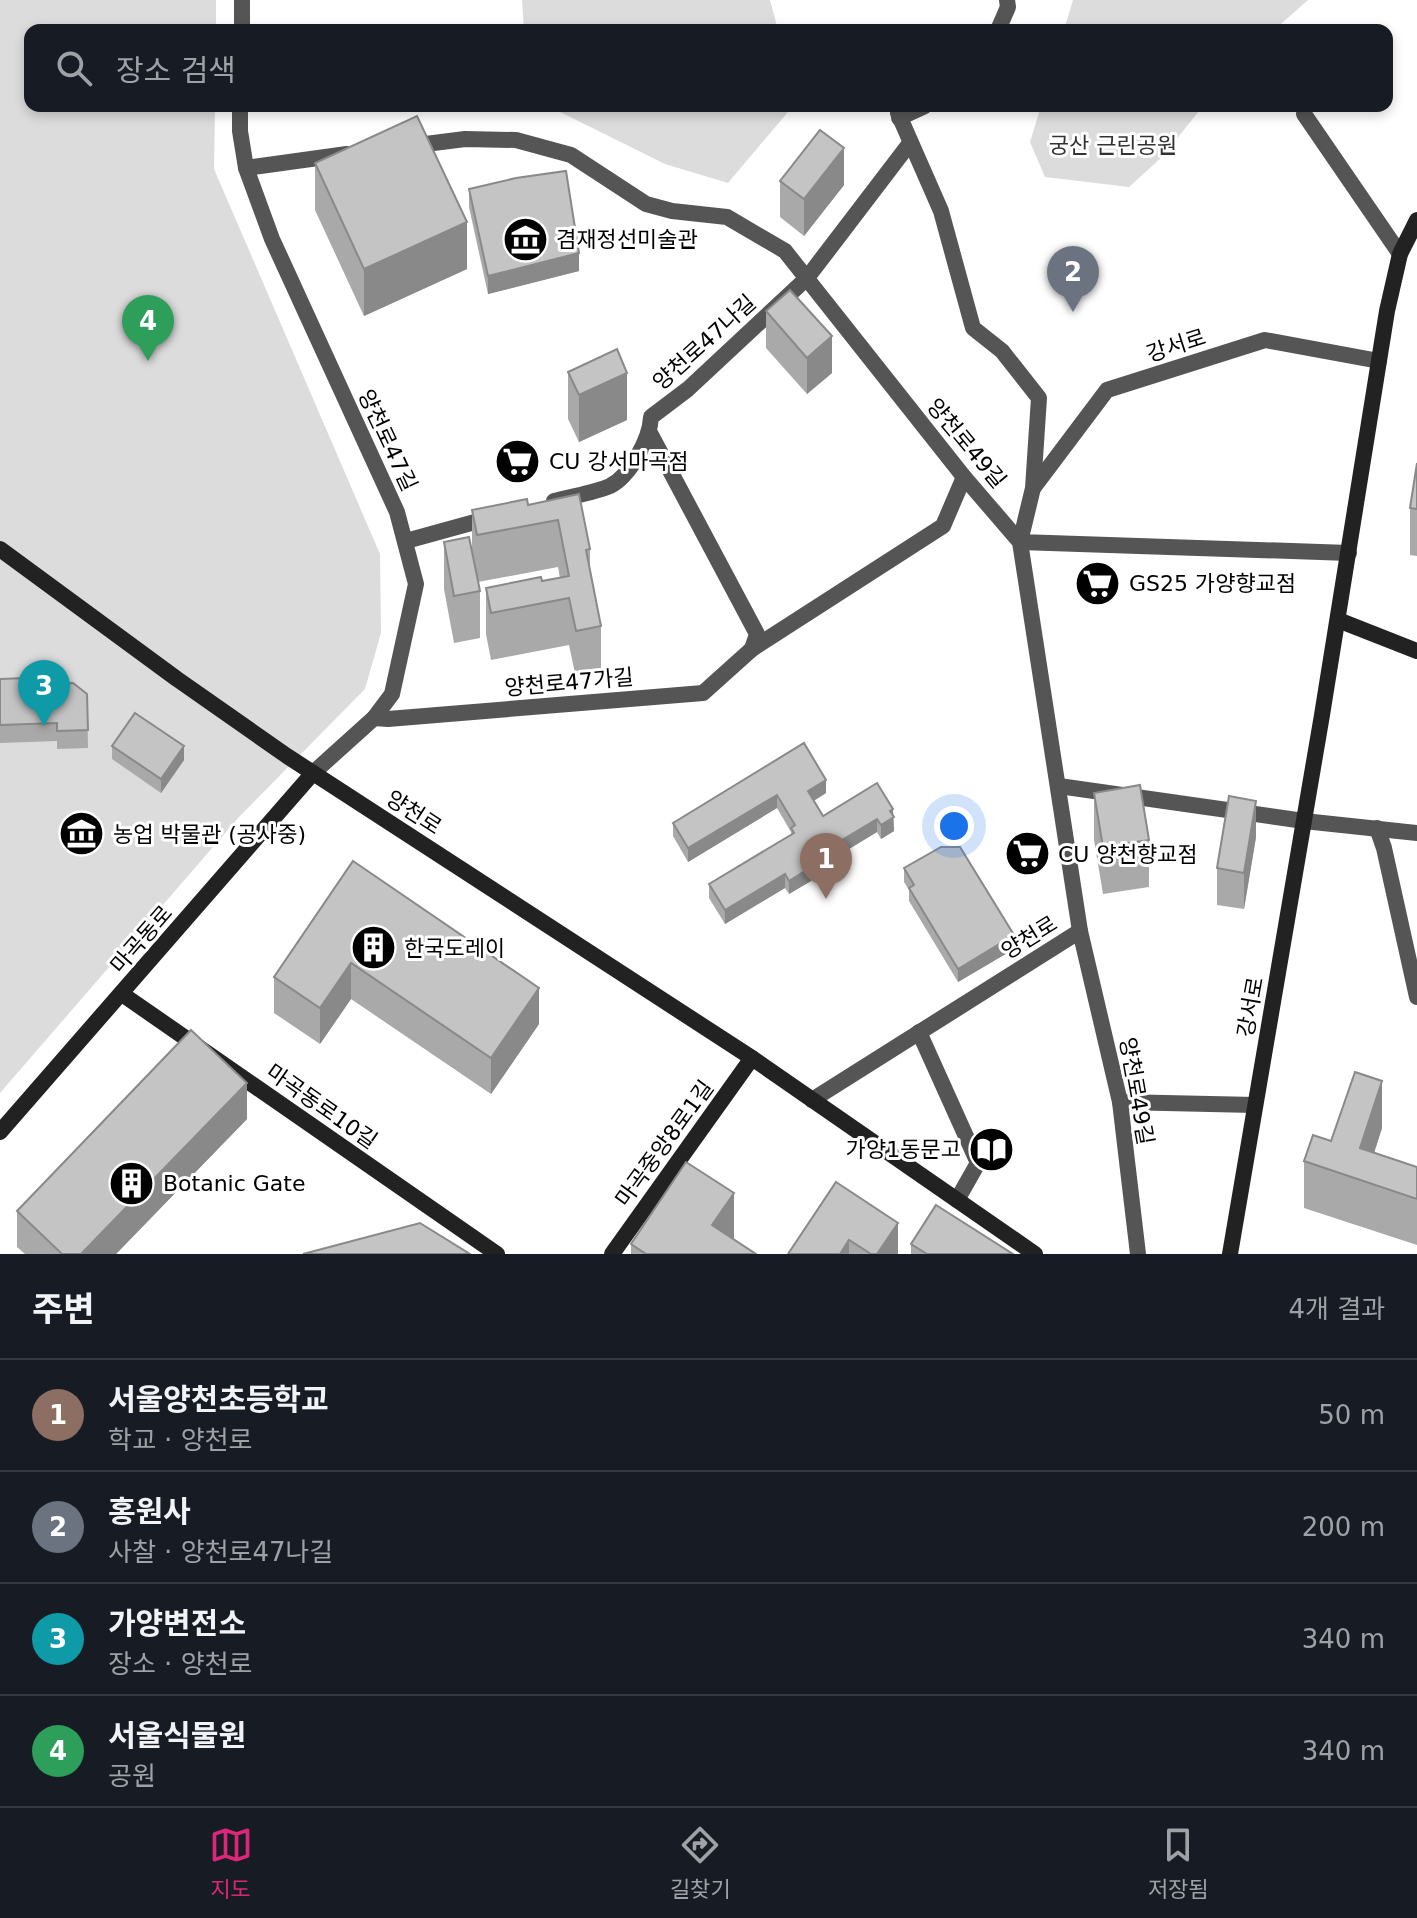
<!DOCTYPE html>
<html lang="ko">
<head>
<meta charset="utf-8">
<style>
	:root { --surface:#171b24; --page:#20242c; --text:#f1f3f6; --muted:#9ea1a6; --line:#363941; --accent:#db2777 }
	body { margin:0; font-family:"DejaVu Sans","Noto Sans KR",sans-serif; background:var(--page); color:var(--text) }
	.you { position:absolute; left:954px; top:826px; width:28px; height:28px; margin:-20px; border:6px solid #fff; border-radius:50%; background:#1a73e8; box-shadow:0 0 0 12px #1a73e833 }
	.badge { display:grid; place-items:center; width:52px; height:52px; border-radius:50%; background:var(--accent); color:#fff; font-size:26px; font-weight:700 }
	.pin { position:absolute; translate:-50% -66px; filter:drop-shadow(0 2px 4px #0008) }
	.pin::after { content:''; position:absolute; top:42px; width:28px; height:24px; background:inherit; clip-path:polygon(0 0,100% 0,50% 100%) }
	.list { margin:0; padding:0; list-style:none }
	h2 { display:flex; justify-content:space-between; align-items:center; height:104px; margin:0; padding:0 32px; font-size:34px }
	h2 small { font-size:26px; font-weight:400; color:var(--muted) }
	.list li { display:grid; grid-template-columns:52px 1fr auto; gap:24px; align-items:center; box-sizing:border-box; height:112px; padding:0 32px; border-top:2px solid var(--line) }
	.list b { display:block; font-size:30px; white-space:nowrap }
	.list p { margin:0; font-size:26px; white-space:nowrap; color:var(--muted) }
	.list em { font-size:26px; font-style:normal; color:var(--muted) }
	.icon { flex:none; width:44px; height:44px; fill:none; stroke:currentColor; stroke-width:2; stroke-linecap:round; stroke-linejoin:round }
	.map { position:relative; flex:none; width:1417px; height:1254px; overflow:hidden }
	.search { position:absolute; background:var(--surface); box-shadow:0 4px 12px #0003; left:24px; right:24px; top:24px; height:88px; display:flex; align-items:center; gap:20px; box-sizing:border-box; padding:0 28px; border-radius:16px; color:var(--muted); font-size:30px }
	.sheet { height:552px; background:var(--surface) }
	nav { display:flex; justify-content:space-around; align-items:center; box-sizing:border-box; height:112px; border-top:2px solid var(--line); background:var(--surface); font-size:22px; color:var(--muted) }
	nav a { display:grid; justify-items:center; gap:4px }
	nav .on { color:var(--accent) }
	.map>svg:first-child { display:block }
	.green { fill:#dcdcdc }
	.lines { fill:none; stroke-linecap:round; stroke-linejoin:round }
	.street { stroke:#555; stroke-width:16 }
	.secondary { stroke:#222; stroke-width:16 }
	.wall { fill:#a9a9a9 }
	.shaded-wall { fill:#898989 }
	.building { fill:#c4c4c4; stroke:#898989; stroke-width:2 }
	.labels { text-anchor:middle; stroke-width:6; stroke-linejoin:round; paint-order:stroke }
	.park-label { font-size:22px; fill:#333; stroke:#fff }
	.poi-label { font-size:22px; fill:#000; stroke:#fff; text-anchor:start }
	.street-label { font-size:22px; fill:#000; stroke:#fff }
</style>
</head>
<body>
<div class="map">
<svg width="1417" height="1254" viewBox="0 0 1417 1254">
	<rect width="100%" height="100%" fill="#fff"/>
	<g class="green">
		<path d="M0 0H216V30H30V106H215L214 169 380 554 381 633 365 689 239 817 0 1093Z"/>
		<path d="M522 0H770L778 30H524Z"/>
		<path d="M1073 0H1308L1274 30H1064Z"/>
		<path d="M548 106H793L728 183 665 164Z"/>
		<path d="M1041 106H1203L1163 156 1129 187 1045 177 1030 142Z"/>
	</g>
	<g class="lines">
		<g class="street">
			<path d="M242 30V0"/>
			<path d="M998 30 1008 7 1007 0"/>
			<path d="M240 106V131L246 168 272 239 397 512 416 584 392 694 374 718 313 773"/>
			<path d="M898 113 941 211 973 328 1002 351 1039 398 1033 488 1020 542 1349 553"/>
			<path d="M1304 114 1400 254"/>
			<path d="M899 118 925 106"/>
			<path d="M410 146 465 139 516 140 571 155 646 204 672 211 727 217 785 251 964 477 1020 542 1080 931 1120 1102 1138 1254"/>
			<path d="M246 168 347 154"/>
			<path d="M650 433 757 634 752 649"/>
			<path d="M1034 487 1107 390 1265 340 1379 361"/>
			<path d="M554 501C572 496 594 493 610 486 630 476 650 439 651 417L688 389 807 278 910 143"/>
			<path d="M406 541 493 517"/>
			<path d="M374 718 388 719 703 693 752 649 943 526 964 477"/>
			<path d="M1059 786 1304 821 1417 833"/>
			<path d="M1377 828 1384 848 1417 997"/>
			<path d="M919 1032 978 1163 957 1200"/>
			<path d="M812 1100 1080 931"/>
			<path d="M1120 1102 1255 1105"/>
		</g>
		<g class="secondary">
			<path d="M0 549 177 679 287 756 752 1058 1035 1254"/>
			<path d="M1338 620 1417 651"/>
			<path d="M122 994 497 1254"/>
			<path d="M0 1132 313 773"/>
			<path d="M612 1254 752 1058"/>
			<path d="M1230 1254 1322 715 1387 311 1400 254 1417 220"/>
		</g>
	</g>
	<g class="wall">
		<path d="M315 163 467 269 364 316 315 210Z"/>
		<path d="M780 181 844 185 804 236 780 217Z"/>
		<path d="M469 189 579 271 488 294 469 207Z"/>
		<path d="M766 311 832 373 807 394 766 348Z"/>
		<path d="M568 372 627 420 579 442 568 419Z"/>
		<path d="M1417 463V556L1410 555V508Z"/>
		<path d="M579 494 590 549V568L601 626V673L576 678 569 645 491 660 486 634V588L542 581 560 578 558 567 478 582 480 591V638L454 643 444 589V542L472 554V510L528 505Z"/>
		<path d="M0 679 56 684 87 694 88 748 57 749V741L0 743Z"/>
		<path d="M804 743 826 793 814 801 823 816 893 815 894 831 881 839 877 832 811 872V881L789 894 785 888 725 924 709 898V884L791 835V832L777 808 688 862 673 836V823Z"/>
		<path d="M112 746 184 760 161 793 112 759Z"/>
		<path d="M1094 793 1149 840V887L1103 894 1094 840Z"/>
		<path d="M1256 837 1244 909 1217 905V868Z"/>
		<path d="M353 861 539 1024 491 1094 351 999 320 1044 274 1013V977Z"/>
		<path d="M904 868 1014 949 958 982 909 901V890L904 882Z"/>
		<path d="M247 1119 116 1254H25L17 1247V1211Z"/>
		<path d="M1382 1128 1374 1153 1417 1167V1245L1304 1208V1161L1331 1141Z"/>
		<path d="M836 1182 898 1254H788Z"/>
		<path d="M734 1239 756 1254H631V1244Z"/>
		<path d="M911 1244 1013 1254H911Z"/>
	</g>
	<g class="shaded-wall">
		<path d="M844 148V185L804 236V199Z"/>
		<path d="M467 222V269L364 316V269Z"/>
		<path d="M579 253V271L488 294V276Z"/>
		<path d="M832 336V373L807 394V358Z"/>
		<path d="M627 373V420L579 442V395Z"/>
		<path d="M184 746V760L161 793V779Z"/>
		<path d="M826 780V793L808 804V791Z"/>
		<path d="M777 795V808L688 862V848Z"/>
		<path d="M1256 801V837L1244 909V873Z"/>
		<path d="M893 809 894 831 881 839V825L890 811Z"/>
		<path d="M877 819V832L811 872V881L789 894V881L807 861Z"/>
		<path d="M785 874V888L725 924V910Z"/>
		<path d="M1014 935V949L958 982V969Z"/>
		<path d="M351 963V999L320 1044V1008Z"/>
		<path d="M539 988V1024L491 1094V1058Z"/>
		<path d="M1382 1081V1128L1365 1181 1360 1148Z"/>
		<path d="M247 1083V1119L116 1254H81Z"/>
		<path d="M734 1193V1240L712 1225Z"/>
		<path d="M898 1223V1254H877Z"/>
		<path d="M849 1240V1254H840Z"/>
	</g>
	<g class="building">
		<path d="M417 116 467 222 364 269 315 163Z"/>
		<path d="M820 130 844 148 804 199 780 181Z"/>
		<path d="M566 171 579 253 488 276 469 189 516 178Z"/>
		<path d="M790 290 832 336 807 358 766 311Z"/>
		<path d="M617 349 627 373 579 395 568 372Z"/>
		<path d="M1417 463V509L1410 508Z"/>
		<path d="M579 494 590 549 586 550 601 626 576 631 569 598 491 613 486 588 541 577 542 581 569 576 558 520 477 535 472 510 527 499 528 505Z"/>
		<path d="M469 537 480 591 454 596 444 542Z"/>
		<path d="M55 677 56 684 73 683 87 694 88 730 57 731V723L0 725V679Z"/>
		<path d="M135 713 184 746 161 779 112 746Z"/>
		<path d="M804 743 826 780 808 791 823 816 877 783 893 809 890 811 894 817 881 825 877 819 807 861 811 867 789 881 785 874 725 910 709 884 794 833 791 828 795 825 777 795 688 848 673 823Z"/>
		<path d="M1140 785 1149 840 1103 847 1094 793Z"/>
		<path d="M1229 796 1256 801 1244 873 1217 868Z"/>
		<path d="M941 847H960L1014 935 958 969 909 888 914 885 904 868Z"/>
		<path d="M353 861 539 988 491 1058 351 963 320 1008 274 977Z"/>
		<path d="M191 1030 247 1083 81 1254H62L17 1211Z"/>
		<path d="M1355 1072 1382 1081 1360 1148 1417 1167V1199L1304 1161 1313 1135 1331 1141Z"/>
		<path d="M686 1162 734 1193 712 1225 756 1254H646L631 1244Z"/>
		<path d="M836 1182 898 1223 877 1254H871L849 1240 840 1254H788Z"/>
		<path d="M936 1205 1013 1254H927L911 1244Z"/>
		<path d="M420 1223 470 1254H303Z"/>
	</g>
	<defs>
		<symbol id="museum-disc" viewBox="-11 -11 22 22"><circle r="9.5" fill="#000" stroke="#fff"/><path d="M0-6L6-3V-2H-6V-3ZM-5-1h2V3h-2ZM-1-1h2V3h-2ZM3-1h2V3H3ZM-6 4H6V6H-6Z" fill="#fff"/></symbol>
		<symbol id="supermarket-disc" viewBox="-11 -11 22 22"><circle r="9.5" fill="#000" stroke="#fff"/><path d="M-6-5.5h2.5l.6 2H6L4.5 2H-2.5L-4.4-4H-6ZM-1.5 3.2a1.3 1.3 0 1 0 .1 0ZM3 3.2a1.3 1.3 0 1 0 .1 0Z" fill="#fff"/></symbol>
		<symbol id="building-disc" viewBox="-11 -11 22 22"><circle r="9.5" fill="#000" stroke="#fff"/><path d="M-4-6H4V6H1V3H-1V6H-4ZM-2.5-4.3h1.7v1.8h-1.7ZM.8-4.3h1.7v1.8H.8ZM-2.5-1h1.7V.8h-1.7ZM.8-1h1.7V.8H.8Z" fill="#fff"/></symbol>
		<symbol id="library-disc" viewBox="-11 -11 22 22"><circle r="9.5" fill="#000" stroke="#fff"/><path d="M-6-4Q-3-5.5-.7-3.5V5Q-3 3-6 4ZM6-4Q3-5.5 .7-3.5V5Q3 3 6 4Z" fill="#fff"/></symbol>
	</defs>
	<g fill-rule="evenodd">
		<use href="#museum-disc" x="500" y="214" width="51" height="51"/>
		<use href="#supermarket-disc" x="492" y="436" width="51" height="51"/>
		<use href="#supermarket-disc" x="1072" y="558" width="51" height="51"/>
		<use href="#museum-disc" x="56" y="808" width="51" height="51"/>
		<use href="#supermarket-disc" x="1002" y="828" width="51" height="51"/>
		<use href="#building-disc" x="348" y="922" width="51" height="51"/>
		<use href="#library-disc" x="966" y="1124" width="51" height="51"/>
		<use href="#building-disc" x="106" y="1158" width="51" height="51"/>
	</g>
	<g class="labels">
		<g class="park-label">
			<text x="1113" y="153">궁산 근린공원</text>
		</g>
		<g class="poi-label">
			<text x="556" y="247">겸재정선미술관</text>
			<text x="549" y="469">CU 강서마곡점</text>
			<text x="1129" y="591">GS25 가양향교점</text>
			<text x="113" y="842">농업 박물관 (공사중)</text>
			<text x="1058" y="862">CU 양천향교점</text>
			<text x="404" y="956">한국도레이</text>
			<text x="961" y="1157" text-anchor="end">가양1동문고</text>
			<text x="163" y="1191">Botanic Gate</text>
		</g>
		<g class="street-label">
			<text transform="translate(704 342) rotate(-42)" y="8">양천로47나길</text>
			<text transform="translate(1176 345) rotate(-18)" y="8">강서로</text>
			<text transform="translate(388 440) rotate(65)" y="8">양천로47길</text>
			<text transform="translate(967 443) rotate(50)" y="8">양천로49길</text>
			<text transform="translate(569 682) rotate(-5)" y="8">양천로47가길</text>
			<text transform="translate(414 812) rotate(33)" y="8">양천로</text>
			<text transform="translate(1029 937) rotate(-32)" y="8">양천로</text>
			<text transform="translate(141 939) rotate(-49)" y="8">마곡동로</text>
			<text transform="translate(1250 1007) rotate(-80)" y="8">강서로</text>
			<text transform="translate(1137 1091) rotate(80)" y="8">양천로49길</text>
			<text transform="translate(322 1106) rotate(35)" y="8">마곡동로10길</text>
			<text transform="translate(664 1143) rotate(-54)" y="8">마곡중앙8로1길</text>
		</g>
	</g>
</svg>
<div class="you"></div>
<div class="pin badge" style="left:826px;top:899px;background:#8d6e63">1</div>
<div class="pin badge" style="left:1073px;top:312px;background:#6b7280">2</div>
<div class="pin badge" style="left:44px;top:726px;background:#0f9aa8">3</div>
<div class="pin badge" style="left:148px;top:361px;background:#2e9e5b">4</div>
<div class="search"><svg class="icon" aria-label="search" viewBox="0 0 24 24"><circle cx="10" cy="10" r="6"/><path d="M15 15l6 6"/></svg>장소 검색</div>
</div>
<section class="sheet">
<h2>주변<small>4개 결과</small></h2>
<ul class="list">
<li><span class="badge" style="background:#8d6e63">1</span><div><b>서울양천초등학교</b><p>학교 · 양천로</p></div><em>50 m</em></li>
<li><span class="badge" style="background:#6b7280">2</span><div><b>홍원사</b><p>사찰 · 양천로47나길</p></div><em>200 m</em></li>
<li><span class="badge" style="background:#0f9aa8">3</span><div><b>가양변전소</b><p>장소 · 양천로</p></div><em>340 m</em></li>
<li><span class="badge" style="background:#2e9e5b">4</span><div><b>서울식물원</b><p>공원</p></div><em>340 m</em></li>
</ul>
</section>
<nav>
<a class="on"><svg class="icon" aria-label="map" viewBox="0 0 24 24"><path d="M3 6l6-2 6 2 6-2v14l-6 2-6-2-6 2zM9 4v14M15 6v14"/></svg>지도</a>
<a><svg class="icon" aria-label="directions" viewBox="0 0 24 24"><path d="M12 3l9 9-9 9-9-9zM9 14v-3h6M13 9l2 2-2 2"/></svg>길찾기</a>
<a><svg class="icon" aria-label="saved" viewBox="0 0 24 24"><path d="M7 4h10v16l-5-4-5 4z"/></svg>저장됨</a>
</nav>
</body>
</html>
